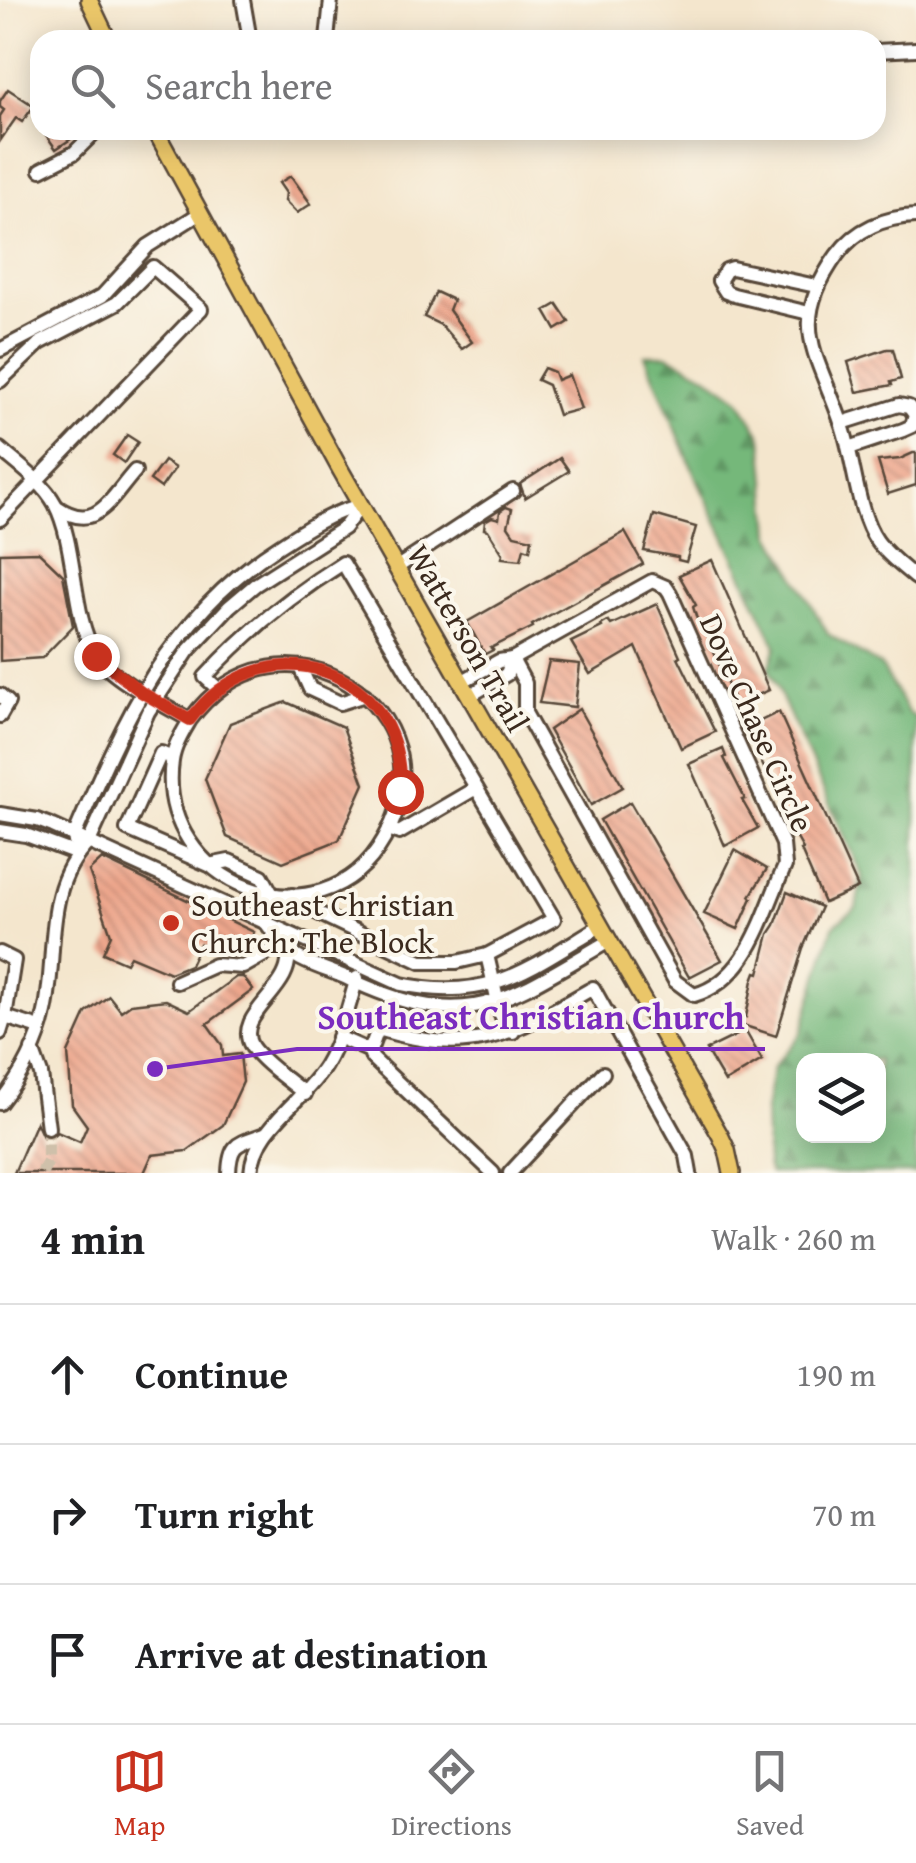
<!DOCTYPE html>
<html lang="en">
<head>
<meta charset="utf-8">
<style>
	:root { --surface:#fff; --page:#f2f2f2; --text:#202124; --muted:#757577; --line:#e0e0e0; --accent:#c8321e }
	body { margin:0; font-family:"Gentium Book Plus",serif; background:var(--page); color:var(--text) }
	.controls { position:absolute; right:30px; bottom:30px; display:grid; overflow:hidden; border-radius:20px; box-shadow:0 5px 25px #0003 }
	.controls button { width:90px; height:90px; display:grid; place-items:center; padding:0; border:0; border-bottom:2px solid var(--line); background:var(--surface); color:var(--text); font:50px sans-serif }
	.stop { position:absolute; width:30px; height:30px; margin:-22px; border:8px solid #c8321e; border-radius:50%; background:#fff }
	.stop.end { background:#c8321e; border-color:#fff; box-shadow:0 2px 10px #0008 }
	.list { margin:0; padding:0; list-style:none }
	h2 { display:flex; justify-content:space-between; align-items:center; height:130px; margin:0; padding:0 40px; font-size:42px }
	h2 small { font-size:32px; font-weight:400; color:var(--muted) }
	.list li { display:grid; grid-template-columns:65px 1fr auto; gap:30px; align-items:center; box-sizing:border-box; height:140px; padding:0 40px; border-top:2px solid var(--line) }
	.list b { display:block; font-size:38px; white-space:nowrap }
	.list em { font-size:32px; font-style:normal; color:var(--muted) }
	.icon { flex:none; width:55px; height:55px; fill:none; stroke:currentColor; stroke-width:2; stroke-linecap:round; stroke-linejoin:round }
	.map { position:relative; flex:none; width:916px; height:1173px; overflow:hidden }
	.search { position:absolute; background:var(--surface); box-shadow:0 5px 25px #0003; left:30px; right:30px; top:30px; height:110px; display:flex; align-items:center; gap:25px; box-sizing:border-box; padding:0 35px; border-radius:30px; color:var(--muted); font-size:38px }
	.sheet { height:550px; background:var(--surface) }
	nav { display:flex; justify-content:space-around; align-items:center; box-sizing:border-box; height:140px; border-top:2px solid var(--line); background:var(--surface); font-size:28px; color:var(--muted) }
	nav a { display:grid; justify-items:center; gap:5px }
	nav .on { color:var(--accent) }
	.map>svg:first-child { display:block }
	.forest { fill:url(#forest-firs); stroke:#58714c; stroke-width:2.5; fill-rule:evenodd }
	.building { fill:url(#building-back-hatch) }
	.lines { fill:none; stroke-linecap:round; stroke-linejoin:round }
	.minor-tunnel { stroke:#cfc0aa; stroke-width:12; stroke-dasharray:12 6; stroke-linecap:butt }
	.minor-casing { stroke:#574638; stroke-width:18 }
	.major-casing { stroke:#574638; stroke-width:20 }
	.minor { stroke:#fff; stroke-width:12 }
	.major { stroke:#eac669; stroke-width:15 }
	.route { stroke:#c8321e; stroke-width:12 }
	.poi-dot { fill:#c8321e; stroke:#fbf7ec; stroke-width:4 }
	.labels { text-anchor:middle; stroke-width:8; stroke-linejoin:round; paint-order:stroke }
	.street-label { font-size:32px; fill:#3b2a1e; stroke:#fbf7ec }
	.poi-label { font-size:32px; fill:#3b2a1e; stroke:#fbf7ec; text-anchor:start }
	.leader { fill:none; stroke:#7b2cbf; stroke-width:4 }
	.callout-dot { fill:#7b2cbf; stroke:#fbf7ec; stroke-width:4 }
	.callout-label { font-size:35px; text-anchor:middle; font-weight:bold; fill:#7b2cbf; stroke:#fbf7ec; stroke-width:8; stroke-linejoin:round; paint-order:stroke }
</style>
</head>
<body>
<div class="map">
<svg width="916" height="1173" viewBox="0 0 916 1173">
	<defs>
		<pattern id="forest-firs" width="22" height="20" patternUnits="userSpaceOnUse" patternTransform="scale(2.5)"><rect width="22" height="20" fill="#74b87a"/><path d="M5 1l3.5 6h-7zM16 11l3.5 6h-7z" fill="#609663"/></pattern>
		<pattern id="building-back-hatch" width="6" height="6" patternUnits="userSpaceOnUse" patternTransform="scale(2.5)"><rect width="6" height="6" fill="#eea78d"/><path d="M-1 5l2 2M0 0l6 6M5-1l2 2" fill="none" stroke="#c28873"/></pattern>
	</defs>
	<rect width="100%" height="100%" fill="#fbf7ec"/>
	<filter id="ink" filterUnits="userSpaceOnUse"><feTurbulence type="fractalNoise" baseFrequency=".01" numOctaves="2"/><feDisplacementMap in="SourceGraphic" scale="20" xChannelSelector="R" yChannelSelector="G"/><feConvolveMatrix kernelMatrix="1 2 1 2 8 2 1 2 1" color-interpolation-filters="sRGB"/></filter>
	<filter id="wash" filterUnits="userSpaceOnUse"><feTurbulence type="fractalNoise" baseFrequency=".0048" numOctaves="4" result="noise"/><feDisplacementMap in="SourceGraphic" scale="40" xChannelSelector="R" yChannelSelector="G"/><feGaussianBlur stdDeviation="2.25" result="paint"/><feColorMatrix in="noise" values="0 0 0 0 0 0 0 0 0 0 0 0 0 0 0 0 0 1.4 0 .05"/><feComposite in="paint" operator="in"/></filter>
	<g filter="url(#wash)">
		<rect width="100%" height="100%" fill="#f4e6cd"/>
		<path class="forest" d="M645 355H667L704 374 739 399 762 437 771 533 828 634 881 666 909 714 916 717V1173H770L767 1165 765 1109 773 1067 801 1034 833 926 856 908 862 876 769 669 776 646 694 473ZM804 1060H878V1136H804Z"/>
		<g id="blocks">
			<g class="building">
				<path d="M8 89 34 106 22 122 16 118 0 141V116L4 110 0 107V101Z"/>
				<path d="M52 130H69L74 137 56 149 46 135Z"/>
				<path d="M291 176 311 204 297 213 285 201 286 193 279 183Z"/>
				<path d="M436 292 453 300 449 310 472 342 462 349 441 325 424 317Z"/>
				<path d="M557 304 569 322 556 330 545 311Z"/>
				<path d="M887 349H893L901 379 891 382 892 385 857 392 848 362Z"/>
				<path d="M544 368 554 372 557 380 569 375 581 409 558 415 548 385 537 380Z"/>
				<path d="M127 435 138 442 124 463 113 455Z"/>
				<path d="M913 453H916V485L888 494 878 461 900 459Z"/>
				<path d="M560 458 569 471 525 498 520 484Z"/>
				<path d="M164 461 175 468 161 488 150 480Z"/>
				<path d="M506 507 512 509 508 526 514 535 532 539 530 550 524 548 521 560 502 558 503 554 488 530 484 529 485 521 492 517 499 519 500 511Z"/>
				<path d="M654 515 696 527 686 562 678 560V557L644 551Z"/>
				<path d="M625 532 643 564 532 625 533 627 491 648 493 650 485 654 467 622Z"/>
				<path d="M39 552 63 575 73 626 42 658 0 661V553Z"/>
				<path d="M712 560 769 690 736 705 704 628 701 629 698 622 693 607 696 605 679 575Z"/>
				<path d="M657 604 680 656 678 657 715 732 681 748 636 647 590 674 571 642 602 627 601 625 608 621 611 625Z"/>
				<path d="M549 661 580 664 575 707 539 703Z"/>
				<path d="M286 702 343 727 364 784 339 840 283 862 227 837 205 779 230 723Z"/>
				<path d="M579 709 623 787 591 805 549 730Z"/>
				<path d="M779 712 858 888 824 903 801 850 803 849 786 819 782 803 766 772 760 759 762 758 746 728Z"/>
				<path d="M723 749 726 757 724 758 745 799 742 800 758 828 725 846 689 764Z"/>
				<path d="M630 802 722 960 689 977 600 820Z"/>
				<path d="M735 850 767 869 750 896 752 898 738 929 704 914Z"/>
				<path d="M102 859 254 932 244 955 227 956 200 944 190 965 170 973 130 956 126 963 103 953 111 935 89 871Z"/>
				<path d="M787 892 821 907 803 948 776 1036 742 1025 762 1060 725 1082 706 1050 737 1035 743 1016 746 1017 753 980 756 972 759 973 769 934 775 925Z"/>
				<path d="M236 977H243L253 990 207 1024 222 1045 223 1056 240 1054 243 1082 223 1125 187 1151 152 1155 144 1173H14L36 1122 43 1137 50 1138 57 1132 80 1142 87 1126 72 1105 68 1053 86 1013 109 996 121 1011 131 1004 166 1000 189 1011Z"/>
			</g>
		</g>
	</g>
	<g filter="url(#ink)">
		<use href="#blocks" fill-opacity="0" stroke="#574638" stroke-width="2.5"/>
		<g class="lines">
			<path class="minor-tunnel" d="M42 1173 48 1162V1128"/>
			<defs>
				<g id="minor">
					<path d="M243 0 250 40"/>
					<path d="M327 40 331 0"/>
					<path d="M876 51 916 49"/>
					<path d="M41 170 74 153 97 130"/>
					<path d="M916 216C885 217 856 229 837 255 786 326 818 353 842 425 854 459 857 513 877 541 888 556 902 566 916 578"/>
					<path d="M809 313 734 295 726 292 719 281 726 270 732 268 816 286"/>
					<path d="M0 350 102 296 148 246 199 214"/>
					<path d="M0 381 40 343 117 303 153 267 201 309 0 519"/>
					<path d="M842 423 899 405 909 407 915 415 912 426 903 430 849 448"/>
					<path d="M0 449C18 465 43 482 55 504 77 546 71 614 95 654 108 677 166 706 190 720 281 595 458 709 384 839 321 950 155 884 172 761 174 746 183 732 190 720"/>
					<path d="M57 507C96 534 110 499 135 471"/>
					<path d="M396 568 513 491"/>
					<path d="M652 581 666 587 670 593 783 844 785 866C763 913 749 980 694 995L675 981 525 713V683L512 659Z"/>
					<path d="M300 667 310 689 340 703 365 695"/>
					<path d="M461 682 499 661 512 659 507 674 469 696"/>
					<path d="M217 688 205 677C247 631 290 596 343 563L554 919 487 955"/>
					<path d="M0 695 8 702 0 716"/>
					<path d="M172 758 161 753 127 829 209 865 229 861 262 876 272 894"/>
					<path d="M0 814 37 820 53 826 401 984C489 1003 528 969 600 926"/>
					<path d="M389 829 399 833 476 788"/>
					<path d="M0 831 26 835 77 854"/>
					<path d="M75 842 74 836C124 720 168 617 279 546 305 529 330 513 361 505"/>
					<path d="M292 895 299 904 421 962H457L487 955 501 1015 513 1032"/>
					<path d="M267 924C273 932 279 942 286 949 301 963 330 970 349 979 468 1035 504 1002 609 941"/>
					<path d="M287 950C298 988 231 1014 252 1047 264 1064 289 1080 305 1094"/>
					<path d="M0 953 14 960 5 1017"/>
					<path d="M177 982 215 965 243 967 273 950 293 949"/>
					<path d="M0 1033 5 1017 40 1028"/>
					<path d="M338 1037 370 1051 378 1029C474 1058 511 1035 593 988L687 1156 690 1173"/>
					<path d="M32 1049 41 1074 48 1128"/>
					<path d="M370 1051 372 1058 493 1173"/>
					<path d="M0 1103C21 1076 38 1046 45 1012 58 955 42 888 89 842L148 712 188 651 229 607 255 585 344 528 361 505"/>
					<path d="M229 1173C230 1142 238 1144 265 1134"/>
					<path d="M251 1173C253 1129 303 1102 325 1066 341 1039 348 1008 357 978"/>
					<path d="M510 1173 603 1073"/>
				</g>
				<g id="major">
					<path d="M89 0 108 40"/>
					<path d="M155 130 340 469 720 1135 727 1150 732 1173"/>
				</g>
			</defs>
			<use href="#minor" class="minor-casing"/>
			<use href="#major" class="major-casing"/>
			<use href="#minor" class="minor"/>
			<use href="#major" class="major"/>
		</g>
	</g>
	<g class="lines" filter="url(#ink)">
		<path class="route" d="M96 656 141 692 190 720C262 621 406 666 400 791"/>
	</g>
	<circle class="poi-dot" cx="171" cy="923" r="10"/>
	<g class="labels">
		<g class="street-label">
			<text transform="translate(468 638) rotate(60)" y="11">Watterson Trail</text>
			<text transform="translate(757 723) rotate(66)" y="11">Dove Chase Circle</text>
		</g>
		<g class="poi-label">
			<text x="191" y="916">Southeast Christian<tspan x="191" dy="37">Church: The Block</tspan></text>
		</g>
	</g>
	<path class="leader" d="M155 1069L297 1049H765"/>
	<circle class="callout-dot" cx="155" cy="1069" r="10"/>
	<g class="callout-label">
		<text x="531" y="1029">Southeast Christian Church</text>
	</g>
</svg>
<div class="controls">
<button><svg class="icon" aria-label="layers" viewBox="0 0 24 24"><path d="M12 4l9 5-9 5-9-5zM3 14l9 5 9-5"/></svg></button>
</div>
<div class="stop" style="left:400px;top:791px"></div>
<div class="stop end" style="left:96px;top:656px"></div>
<div class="search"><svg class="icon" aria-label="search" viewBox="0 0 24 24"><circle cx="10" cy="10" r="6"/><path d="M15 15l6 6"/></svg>Search here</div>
</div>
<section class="sheet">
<h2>4 min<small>Walk · 260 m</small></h2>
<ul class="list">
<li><svg class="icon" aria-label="ahead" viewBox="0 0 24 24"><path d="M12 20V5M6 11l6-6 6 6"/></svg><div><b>Continue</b></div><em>190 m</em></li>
<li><svg class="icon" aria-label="right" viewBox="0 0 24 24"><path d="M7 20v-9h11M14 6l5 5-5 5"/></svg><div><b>Turn right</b></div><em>70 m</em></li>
<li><svg class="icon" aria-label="arrive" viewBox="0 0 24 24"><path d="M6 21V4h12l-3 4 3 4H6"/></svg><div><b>Arrive at destination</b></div></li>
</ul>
</section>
<nav>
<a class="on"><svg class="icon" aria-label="map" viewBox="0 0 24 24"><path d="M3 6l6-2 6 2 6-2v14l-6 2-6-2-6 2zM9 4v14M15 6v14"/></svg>Map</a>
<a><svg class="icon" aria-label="directions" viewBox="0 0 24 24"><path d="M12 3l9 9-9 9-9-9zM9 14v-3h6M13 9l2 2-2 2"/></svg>Directions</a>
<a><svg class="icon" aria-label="saved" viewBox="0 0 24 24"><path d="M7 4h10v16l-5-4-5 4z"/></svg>Saved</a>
</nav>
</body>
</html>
